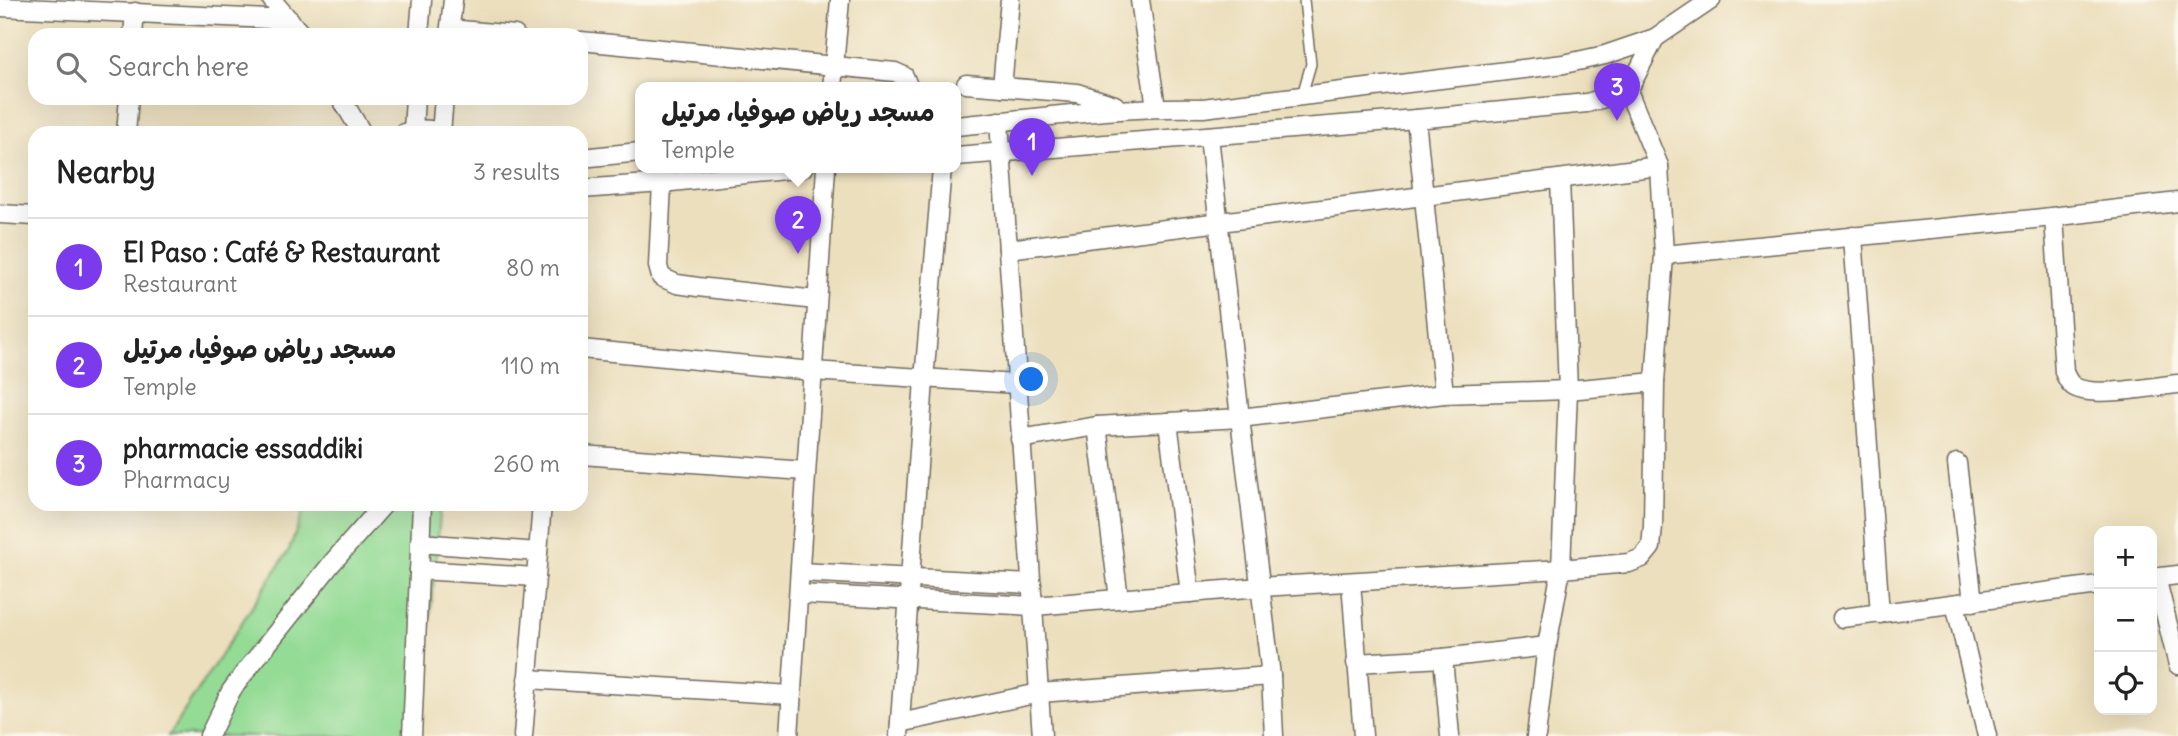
<!DOCTYPE html>
<html lang="en">
<head>
<meta charset="utf-8">
<style>
	:root { --surface:#fff; --page:#f2f2f2; --text:#222; --muted:#767676; --line:#e0e0e0; --accent:#7c3aed }
	body { margin:0; font-family:Delius,"Playpen Sans Arabic",sans-serif; background:var(--page); color:var(--text) }
	.controls { position:absolute; right:21px; bottom:21px; display:grid; overflow:hidden; border-radius:14px; box-shadow:0 7px 28px #0002 }
	.controls button { width:63px; height:63px; display:grid; place-items:center; padding:0; border:0; border-bottom:2px solid var(--line); background:var(--surface); color:var(--text); font:35px sans-serif }
	.you { position:absolute; left:1032px; top:380px; width:24px; height:24px; margin:-18px; border:5px solid #fff; border-radius:50%; background:#1a73e8; box-shadow:0 0 0 10px #1a73e833 }
	.badge { display:grid; place-items:center; width:46px; height:46px; border-radius:50%; background:var(--accent); color:#fff; font-size:23px; font-weight:700 }
	.pin { position:absolute; translate:-50% -58px; filter:drop-shadow(0 2px 4px #0008) }
	.pin::after { content:''; position:absolute; top:37px; width:24px; height:21px; background:inherit; clip-path:polygon(0 0,100% 0,50% 100%) }
	.popup { position:absolute; left:635px; top:82px; width:326px; height:91px; box-sizing:border-box; display:grid; place-content:center; border-radius:14px; background:var(--surface); filter:drop-shadow(0 2px 5px #0005); font-size:23px; white-space:nowrap; color:var(--muted) }
	.popup b { font-size:26px; color:var(--text) }
	.popup::after { content:''; position:absolute; left:50%; top:100%; margin-left:-14px; border:14px solid transparent; border-top-color:var(--surface) }
	.list { margin:0; padding:0; list-style:none }
	h2 { display:flex; justify-content:space-between; align-items:center; height:91px; margin:0; padding:0 28px; font-size:30px }
	h2 small { font-size:23px; font-weight:400; color:var(--muted) }
	.list li { display:grid; grid-template-columns:46px 1fr auto; gap:21px; align-items:center; box-sizing:border-box; height:98px; padding:0 28px; border-top:2px solid var(--line) }
	.list b { display:block; font-size:26px; white-space:nowrap }
	.list p { margin:0; font-size:23px; white-space:nowrap; color:var(--muted) }
	.list em { font-size:23px; font-style:normal; color:var(--muted) }
	.icon { flex:none; width:38px; height:38px; fill:none; stroke:currentColor; stroke-width:2; stroke-linecap:round; stroke-linejoin:round }
	.map { position:relative; flex:none; width:2178px; height:736px; overflow:hidden }
	.search { position:absolute; background:var(--surface); box-shadow:0 7px 28px #0002; left:28px; top:28px; width:560px; height:77px; display:flex; align-items:center; gap:18px; box-sizing:border-box; padding:0 24px; border-radius:21px; color:var(--muted); font-size:26px }
	.panel { position:absolute; background:var(--surface); box-shadow:0 7px 28px #0002; left:28px; top:126px; width:560px; height:385px; border-radius:21px }
	.map>svg:first-child { display:block }
	.green { fill:#94db95; stroke:#608360; stroke-width:2 }
	.lines { fill:none; stroke-linecap:round; stroke-linejoin:round }
	.lane-casing { stroke:#6f6a5e; stroke-width:12 }
	.street-casing { stroke:#6f6a5e; stroke-width:21 }
	.lane { stroke:#fff; stroke-width:9 }
	.street { stroke:#fff; stroke-width:18 }
</style>
</head>
<body>
<div class="map">
<svg width="2178" height="736" viewBox="0 0 2178 736">
	<rect width="100%" height="100%" fill="#fbf7ec"/>
	<filter id="ink" filterUnits="userSpaceOnUse"><feTurbulence type="fractalNoise" baseFrequency=".0143" numOctaves="2"/><feDisplacementMap in="SourceGraphic" scale="14" xChannelSelector="R" yChannelSelector="G"/><feConvolveMatrix kernelMatrix="1 2 1 2 8 2 1 2 1" color-interpolation-filters="sRGB"/></filter>
	<filter id="wash" filterUnits="userSpaceOnUse"><feTurbulence type="fractalNoise" baseFrequency=".00686" numOctaves="4" result="noise"/><feDisplacementMap in="SourceGraphic" scale="28" xChannelSelector="R" yChannelSelector="G"/><feGaussianBlur stdDeviation="1.57" result="paint"/><feColorMatrix in="noise" values="0 0 0 0 0 0 0 0 0 0 0 0 0 0 0 0 0 1.4 0 .05"/><feComposite in="paint" operator="in"/></filter>
	<g filter="url(#wash)">
		<rect width="100%" height="100%" fill="#ecdfbd"/>
		<path class="green" d="M306 504H441L419 736H168L289 550Z"/>
	</g>
	<g filter="url(#ink)">
		<g class="lines">
			<defs>
				<path id="lane" d="M1302 95 1311 64 1304 0"/>
				<g id="street">
					<path d="M272 0 302 35"/>
					<path d="M1140 0 1156 107"/>
					<path d="M0 7 290 20"/>
					<path d="M450 29 515 35"/>
					<path d="M133 35 135 12"/>
					<path d="M419 35 422 0"/>
					<path d="M449 35 453 0"/>
					<path d="M581 41 895 72 904 76 909 88"/>
					<path d="M966 84 1077 93 1115 105"/>
					<path d="M1002 87 1010 0"/>
					<path d="M832 88 840 0"/>
					<path d="M341 98 362 133"/>
					<path d="M1416 119 1444 394"/>
					<path d="M999 121 1042 736"/>
					<path d="M956 126C1038 118 1119 106 1203 108L1564 64 1605 55 1655 38 1711 0"/>
					<path d="M413 130 415 98"/>
					<path d="M126 133 129 98"/>
					<path d="M404 133C416 129 429 128 441 133"/>
					<path d="M441 133 444 98"/>
					<path d="M1209 136 1240 418 1271 676 1274 736"/>
					<path d="M956 156 1416 119 1587 103 1628 91 1655 38"/>
					<path d="M581 158 640 152"/>
					<path d="M662 183 658 266 661 277 677 284 698 287 816 300"/>
					<path d="M581 189 662 183 803 168"/>
					<path d="M0 214 35 216"/>
					<path d="M2054 217 2064 372C2066 377 2068 382 2073 386 2092 399 2154 386 2178 384"/>
					<path d="M1853 236 1880 614"/>
					<path d="M1008 249 1659 166"/>
					<path d="M1664 255 2034 219 2178 202"/>
					<path d="M581 349 812 371 1016 384"/>
					<path d="M1168 422 1190 593"/>
					<path d="M1097 426 1119 599"/>
					<path d="M1020 439 1097 426 1240 418 1444 394 1568 390 1655 382"/>
					<path d="M581 455 805 471"/>
					<path d="M1957 463 1973 602"/>
					<path d="M420 543 538 552"/>
					<path d="M419 570 536 577"/>
					<path d="M800 572 1032 584"/>
					<path d="M2156 577 2178 665"/>
					<path d="M2152 578 2178 575"/>
					<path d="M1351 582 1363 736"/>
					<path d="M799 594 1034 606 1260 587 1561 569 1629 563 1642 558 1651 547 1653 526 1655 382 1664 255 1659 166 1628 91"/>
					<path d="M1955 604 1987 736"/>
					<path d="M1842 618 2099 585"/>
					<path d="M1443 658 1450 736"/>
					<path d="M1356 663 1443 658 1547 646"/>
					<path d="M527 679 792 695"/>
					<path d="M900 723 1039 693 1271 676"/>
					<path d="M209 736 231 691 242 676 332 563 384 504"/>
					<path d="M412 736 422 504"/>
					<path d="M523 736 542 504"/>
					<path d="M789 736 826 168"/>
					<path d="M899 736 924 380 942 168"/>
					<path d="M1536 736 1547 646 1561 569 1568 390 1560 179"/>
				</g>
			</defs>
			<use href="#lane" class="lane-casing"/>
			<use href="#street" class="street-casing"/>
			<use href="#lane" class="lane"/>
			<use href="#street" class="street"/>
		</g>
	</g>
</svg>
<div class="controls">
<button>+</button>
<button>−</button>
<button><svg class="icon" aria-label="locate" viewBox="0 0 24 24"><circle cx="12" cy="12" r="6"/><path d="M12 2v4M12 18v4M2 12h4M18 12h4"/></svg></button>
</div>
<div class="you"></div>
<div class="pin badge" style="left:1032px;top:176px">1</div>
<div class="pin badge" style="left:798px;top:254px">2</div>
<div class="popup"><b>مسجد رياض صوفيا، مرتیل</b>Temple</div>
<div class="pin badge" style="left:1617px;top:121px">3</div>
<div class="search"><svg class="icon" aria-label="search" viewBox="0 0 24 24"><circle cx="10" cy="10" r="6"/><path d="M15 15l6 6"/></svg>Search here</div>
<section class="panel">
<h2>Nearby<small>3 results</small></h2>
<ul class="list">
<li><span class="badge">1</span><div><b>El Paso : Café &amp; Restaurant</b><p>Restaurant</p></div><em>80 m</em></li>
<li><span class="badge">2</span><div><b>مسجد رياض صوفيا، مرتیل</b><p>Temple</p></div><em>110 m</em></li>
<li><span class="badge">3</span><div><b>pharmacie essaddiki</b><p>Pharmacy</p></div><em>260 m</em></li>
</ul>
</section>
</div>
</body>
</html>
